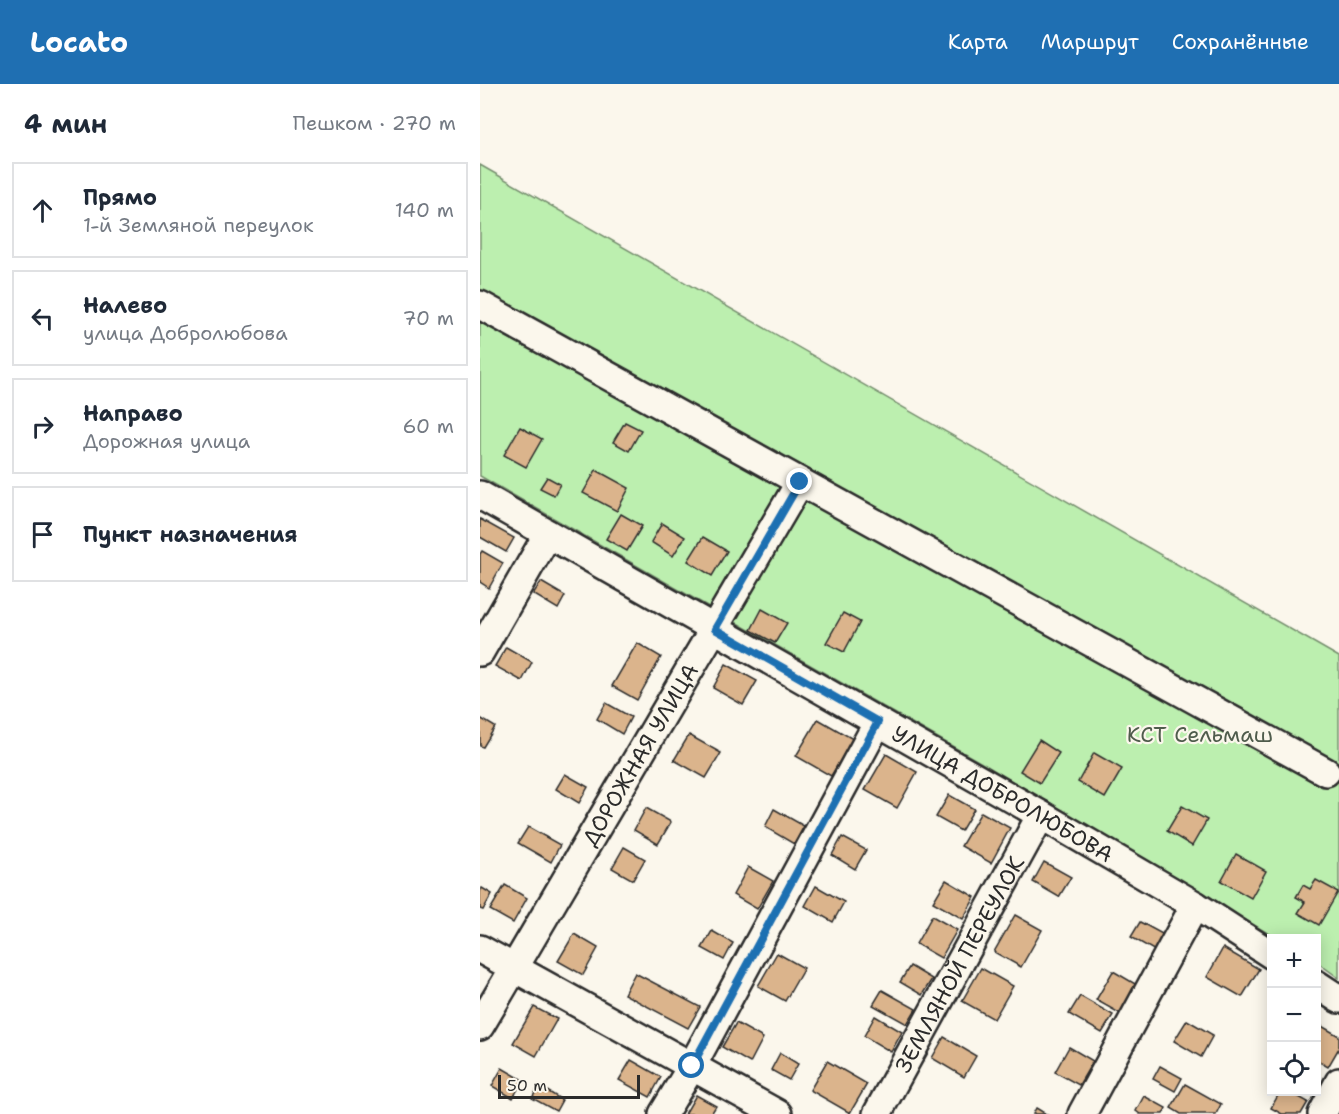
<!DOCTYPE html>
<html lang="ru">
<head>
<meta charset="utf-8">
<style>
	:root { --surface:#fff; --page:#f2f2f3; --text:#1f2937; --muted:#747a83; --line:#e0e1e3; --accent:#1f6fb2 }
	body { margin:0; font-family:"Shantell Sans",sans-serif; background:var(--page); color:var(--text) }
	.controls { position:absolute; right:18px; bottom:18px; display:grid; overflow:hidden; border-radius:0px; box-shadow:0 3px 15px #0003 }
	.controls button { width:54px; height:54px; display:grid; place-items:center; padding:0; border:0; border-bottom:2px solid var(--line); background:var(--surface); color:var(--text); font:30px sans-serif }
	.scale { position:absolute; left:18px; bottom:15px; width:142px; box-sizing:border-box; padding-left:6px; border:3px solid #2b2b2b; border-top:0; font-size:16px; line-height:21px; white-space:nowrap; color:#2b2b2b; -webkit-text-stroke:4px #fbf7ec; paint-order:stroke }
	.stop { position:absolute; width:18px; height:18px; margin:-14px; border:4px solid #1f6fb2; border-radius:50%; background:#fff }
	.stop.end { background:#1f6fb2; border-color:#fff; box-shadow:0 2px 6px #0008 }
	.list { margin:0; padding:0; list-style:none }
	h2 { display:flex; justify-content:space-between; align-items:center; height:78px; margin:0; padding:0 24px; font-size:26px }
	h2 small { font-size:20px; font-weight:400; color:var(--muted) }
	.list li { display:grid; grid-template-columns:39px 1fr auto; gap:18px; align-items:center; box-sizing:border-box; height:96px; margin:0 12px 12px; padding:0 12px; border:2px solid var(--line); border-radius:0px }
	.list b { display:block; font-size:22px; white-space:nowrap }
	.list p { margin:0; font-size:20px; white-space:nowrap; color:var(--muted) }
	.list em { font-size:20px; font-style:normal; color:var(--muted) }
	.icon { flex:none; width:33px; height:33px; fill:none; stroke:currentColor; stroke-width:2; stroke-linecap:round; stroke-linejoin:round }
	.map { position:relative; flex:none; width:859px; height:1030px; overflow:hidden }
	header { display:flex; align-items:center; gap:36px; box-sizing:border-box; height:84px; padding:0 30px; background:var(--accent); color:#fff }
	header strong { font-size:28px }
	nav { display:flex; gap:33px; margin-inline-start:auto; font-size:21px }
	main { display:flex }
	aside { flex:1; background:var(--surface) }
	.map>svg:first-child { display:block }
	.green { fill:#bcefaf; stroke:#748d6d; stroke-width:1.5 }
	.building { fill:#dbb48c; stroke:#2b2b2b; stroke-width:1.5 }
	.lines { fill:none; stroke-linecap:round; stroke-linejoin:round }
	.minor-casing { stroke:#2b2b2b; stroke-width:32 }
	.minor { stroke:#fbf7ec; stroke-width:27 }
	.route { stroke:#1f6fb2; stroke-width:8 }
	.labels { text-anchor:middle; stroke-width:4.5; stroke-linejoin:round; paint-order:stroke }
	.park-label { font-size:22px; fill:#4f5c4c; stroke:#fbf7ec }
	.street-label { font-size:22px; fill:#2b2b2b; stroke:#fbf7ec }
</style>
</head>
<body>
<header>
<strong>Locato</strong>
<nav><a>Карта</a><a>Маршрут</a><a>Сохранённые</a></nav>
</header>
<main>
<aside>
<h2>4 мин<small>Пешком · 270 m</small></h2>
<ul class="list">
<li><svg class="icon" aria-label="ahead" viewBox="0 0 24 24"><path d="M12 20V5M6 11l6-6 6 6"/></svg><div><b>Прямо</b><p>1-й Земляной переулок</p></div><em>140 m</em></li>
<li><svg class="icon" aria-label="left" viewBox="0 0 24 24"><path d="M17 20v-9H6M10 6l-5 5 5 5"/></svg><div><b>Налево</b><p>улица Добролюбова</p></div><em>70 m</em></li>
<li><svg class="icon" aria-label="right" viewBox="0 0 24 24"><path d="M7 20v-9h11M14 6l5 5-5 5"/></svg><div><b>Направо</b><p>Дорожная улица</p></div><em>60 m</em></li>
<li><svg class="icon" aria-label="arrive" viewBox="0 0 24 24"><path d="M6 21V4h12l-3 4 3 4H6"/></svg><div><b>Пункт назначения</b></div></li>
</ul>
</aside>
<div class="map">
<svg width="859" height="1030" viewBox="0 0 859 1030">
	<rect width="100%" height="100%" fill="#fbf7ec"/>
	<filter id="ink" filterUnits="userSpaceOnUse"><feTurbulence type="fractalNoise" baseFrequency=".0167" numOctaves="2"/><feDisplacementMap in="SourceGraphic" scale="12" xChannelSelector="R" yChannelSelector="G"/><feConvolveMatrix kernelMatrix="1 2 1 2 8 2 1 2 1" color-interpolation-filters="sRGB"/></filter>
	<g filter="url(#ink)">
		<path class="green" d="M0 81 859 573V894L837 878 836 854H796L507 682 0 392Z"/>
		<g class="building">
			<path d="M145 338 161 346 149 367 133 358Z"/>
			<path d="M40 343 62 355 46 383 24 371Z"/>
			<path d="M116 386 149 404 137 427 103 409Z"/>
			<path d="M67 393 80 400 74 411 60 404Z"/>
			<path d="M141 430 162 442 147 467 126 455Z"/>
			<path d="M0 435 34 454 26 468 0 453Z"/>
			<path d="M182 439 205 453 193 472 171 458Z"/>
			<path d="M223 453 247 467 232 492 208 477Z"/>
			<path d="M2 467 23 479 9 504 0 498V470Z"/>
			<path d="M61 498 85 512 78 525 53 510Z"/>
			<path d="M282 525 307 539 295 559 271 546Z"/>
			<path d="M363 529 380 538 364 568 346 559Z"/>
			<path d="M157 559 181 573 157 616 132 602Z"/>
			<path d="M26 563 52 578 42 597 15 582Z"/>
			<path d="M246 580 277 597 263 621 233 604Z"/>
			<path d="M126 619 151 633 142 650 117 635Z"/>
			<path d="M0 634 15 643 3 663 0 662Z"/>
			<path d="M338 635 373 655 351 692 316 672Z"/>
			<path d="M209 651 241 669 226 694 194 676Z"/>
			<path d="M559 656 579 669 560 699 540 687Z"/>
			<path d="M614 669 642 685 625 714 598 698Z"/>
			<path d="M406 670 437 688 417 724 385 706Z"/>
			<path d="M85 690 108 703 99 719 76 705Z"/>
			<path d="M469 711 494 725 481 747 456 733Z"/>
			<path d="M702 722 727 736 712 762 687 747Z"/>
			<path d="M166 724 191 738 178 760 154 746Z"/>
			<path d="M294 725 324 742 314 760 285 743Z"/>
			<path d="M501 728 530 744 511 779 481 762Z"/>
			<path d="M48 743 80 761 71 778 38 759Z"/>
			<path d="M362 753 386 766 375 785 352 771Z"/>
			<path d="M144 763 165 775 153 796 132 784Z"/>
			<path d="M756 770 786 787 771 814 741 797Z"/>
			<path d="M564 778 591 793 579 813 553 798Z"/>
			<path d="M268 783 293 797 277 825 253 811Z"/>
			<path d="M466 796 495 813 483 835 453 818Z"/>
			<path d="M836 796 858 808 839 841 818 829 825 818 816 813 823 801 830 805Z"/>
			<path d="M25 801 47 814 33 839 10 826Z"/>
			<path d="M336 802 364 818 353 838 325 822Z"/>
			<path d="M2 804 12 810 3 826 0 825V808Z"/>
			<path d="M535 831 562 846 541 883 514 868Z"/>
			<path d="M452 832 477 846 461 874 436 860Z"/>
			<path d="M660 838 686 852 677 868 651 853Z"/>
			<path d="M232 847 253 859 244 876 222 864Z"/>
			<path d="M94 850 118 864 103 891 78 877Z"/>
			<path d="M743 864 779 885 762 913 727 893Z"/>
			<path d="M297 869 324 884 305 917 278 902Z"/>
			<path d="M430 882 452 895 442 911 420 898Z"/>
			<path d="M501 884 533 902 514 935 482 917Z"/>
			<path d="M633 887 657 901 641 930 616 916Z"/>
			<path d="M155 889 220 923 208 944 144 910Z"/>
			<path d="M402 906 436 925 427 940 393 921Z"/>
			<path d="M600 912 633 931 622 949 589 930Z"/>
			<path d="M54 923 77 935 56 972 33 959Z"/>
			<path d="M395 932 422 948 411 968 384 952Z"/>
			<path d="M707 936 733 951 721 973 694 957Z"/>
			<path d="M256 939 283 954 270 979 242 963Z"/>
			<path d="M838 940 859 952V964L848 983 836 976Z"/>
			<path d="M464 953 496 972 484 993 452 974Z"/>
			<path d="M589 963 613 977 599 1001 575 988Z"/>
			<path d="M300 969 318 980 309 996 291 986Z"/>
			<path d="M151 976 181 993 170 1013 139 996Z"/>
			<path d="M347 977 387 1000 370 1029 330 1006Z"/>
			<path d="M680 982 702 994 695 1007 673 995Z"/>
			<path d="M22 984 43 996 33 1014 12 1002Z"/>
			<path d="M705 1000 741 1020 736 1030H701L691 1024Z"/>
			<path d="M59 1002 82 1016 76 1027 52 1014Z"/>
			<path d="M800 1008H810L828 1018 821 1030H802L791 1024Z"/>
			<path d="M216 1011 236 1022 231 1030H205Z"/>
			<path d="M664 1012 686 1024 683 1030H660L656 1027Z"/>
			<path d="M556 1024 566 1030H553Z"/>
		</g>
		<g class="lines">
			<defs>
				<g id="minor">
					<path d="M0 221 846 688"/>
					<path id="s1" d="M0 411 561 731 715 821 792 871"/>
					<path d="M0 568 68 450"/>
					<path d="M0 865 298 1030"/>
					<path d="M836 900 859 915"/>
					<path id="s2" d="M0 942 320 398"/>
					<path d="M183 1030 212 982 398 638"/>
					<path id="s3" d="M397 1030 561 731"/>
					<path d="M602 1030 715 821"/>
					<path d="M842 1030 859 998"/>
				</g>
			</defs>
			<use href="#minor" class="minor-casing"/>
			<use href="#minor" class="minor"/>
		</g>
	</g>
	<g class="lines" filter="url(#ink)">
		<path class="route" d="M212 982 398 638 235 545 320 398"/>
	</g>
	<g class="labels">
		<g class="park-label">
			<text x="720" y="658">КСТ Сельмаш</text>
		</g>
		<g class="street-label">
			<text dy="8" stroke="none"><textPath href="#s2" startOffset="315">ДОРОЖНАЯ УЛИЦА</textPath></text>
			<text dy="8" stroke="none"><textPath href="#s1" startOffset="602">УЛИЦА ДОБРОЛЮБОВА</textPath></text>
			<text dy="8" stroke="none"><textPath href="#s3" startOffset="171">ЗЕМЛЯНОЙ ПЕРЕУЛОК</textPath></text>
		</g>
	</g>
</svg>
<div class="controls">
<button>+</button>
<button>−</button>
<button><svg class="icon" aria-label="locate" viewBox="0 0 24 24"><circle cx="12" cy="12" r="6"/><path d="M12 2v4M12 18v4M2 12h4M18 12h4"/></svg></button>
</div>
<div class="scale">50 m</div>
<div class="stop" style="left:212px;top:982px"></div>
<div class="stop end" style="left:320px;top:398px"></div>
</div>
</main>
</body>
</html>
